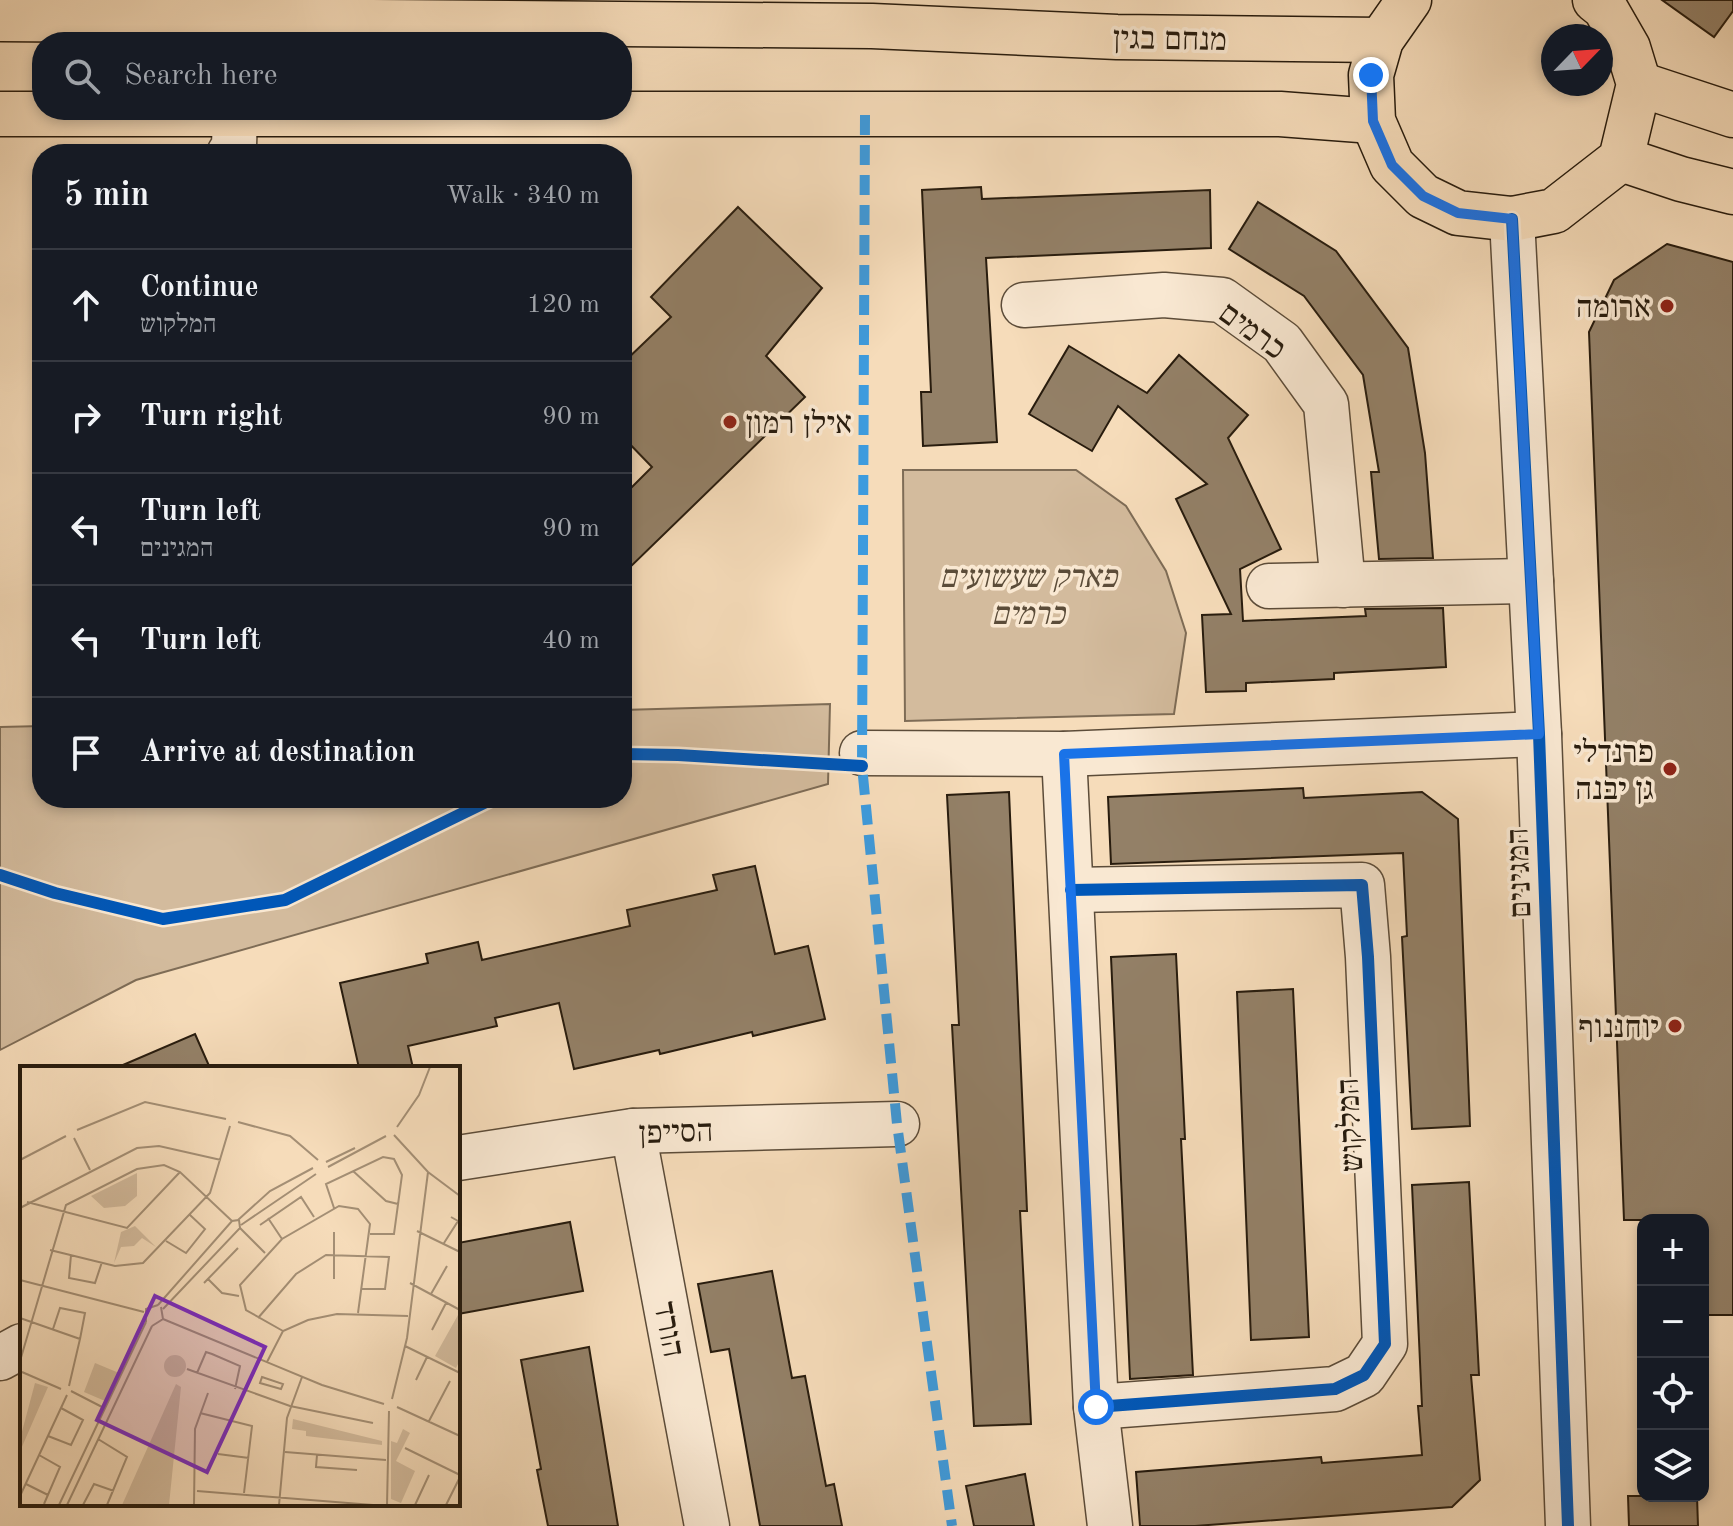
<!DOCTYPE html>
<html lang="en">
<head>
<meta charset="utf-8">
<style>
	:root { --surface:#171b24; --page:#242831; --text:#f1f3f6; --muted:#9ea1a6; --line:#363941 }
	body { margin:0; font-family:"Old Standard TT","Frank Ruhl Libre",serif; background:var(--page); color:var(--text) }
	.controls { position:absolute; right:24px; bottom:24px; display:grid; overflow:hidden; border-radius:16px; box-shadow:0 4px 12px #0003 }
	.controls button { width:72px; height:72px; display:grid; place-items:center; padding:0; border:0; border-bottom:2px solid var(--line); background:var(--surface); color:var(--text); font:40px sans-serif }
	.compass { position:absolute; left:1541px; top:24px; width:72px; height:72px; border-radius:50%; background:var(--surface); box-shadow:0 4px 12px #0003; rotate:65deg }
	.stop { position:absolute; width:24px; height:24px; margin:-18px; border:6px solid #1a73e8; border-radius:50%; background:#fff }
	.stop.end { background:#1a73e8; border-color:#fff; box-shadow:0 2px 8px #0008 }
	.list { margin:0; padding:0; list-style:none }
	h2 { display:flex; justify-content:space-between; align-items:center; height:104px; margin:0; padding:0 32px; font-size:34px }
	h2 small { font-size:26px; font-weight:400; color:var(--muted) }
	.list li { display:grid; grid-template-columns:52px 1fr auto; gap:24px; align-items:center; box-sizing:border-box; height:112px; padding:0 32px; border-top:2px solid var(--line) }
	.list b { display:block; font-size:30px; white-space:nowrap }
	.list p { margin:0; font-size:26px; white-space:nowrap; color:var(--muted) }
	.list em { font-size:26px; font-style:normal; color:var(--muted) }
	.icon { flex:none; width:44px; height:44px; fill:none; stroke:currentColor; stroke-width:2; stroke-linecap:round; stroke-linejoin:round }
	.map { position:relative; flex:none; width:1733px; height:1526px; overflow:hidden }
	.search { position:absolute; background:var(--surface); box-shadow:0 4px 12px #0003; left:32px; top:32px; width:600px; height:88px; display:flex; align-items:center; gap:20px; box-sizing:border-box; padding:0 28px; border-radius:32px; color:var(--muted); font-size:30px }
	.panel { position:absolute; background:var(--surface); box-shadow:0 4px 12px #0003; left:32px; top:144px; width:600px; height:664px; border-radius:32px }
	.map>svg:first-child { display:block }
	.green { fill:#d3bb9d; stroke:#7e6c56; stroke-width:2 }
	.building { fill:#938067; stroke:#281c0e; stroke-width:2 }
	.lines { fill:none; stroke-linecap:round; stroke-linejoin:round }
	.minor-casing { stroke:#5c4c39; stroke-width:47 }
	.major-casing { stroke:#281c0e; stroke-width:47 }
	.minor { stroke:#f9e8d2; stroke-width:44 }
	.major { stroke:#f6dcba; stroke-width:44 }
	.quiet { stroke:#3d9bde; stroke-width:10; stroke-dasharray:20 10; stroke-linecap:butt }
	.cycleway-casing { stroke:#f9e8d2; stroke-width:17 }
	.cycleway { stroke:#0057b8; stroke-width:12 }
	.route { stroke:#1a73e8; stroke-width:10 }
	.poi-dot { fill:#8f2418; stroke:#f9e8d2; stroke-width:3 }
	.labels { text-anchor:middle; stroke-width:7; stroke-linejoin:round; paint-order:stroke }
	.street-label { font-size:32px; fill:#281c0e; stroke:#f9e8d2 }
	.poi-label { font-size:32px; fill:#281c0e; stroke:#f9e8d2; text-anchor:end }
	.park-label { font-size:32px; font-style:italic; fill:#5b4c39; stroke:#f9e8d2 }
	.inset-road { fill:none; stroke:#a48f75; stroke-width:2 }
	.view { fill:#7b2cbf; fill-opacity:0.15; stroke:#7b2cbf; stroke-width:4 }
	.inset-edge { fill:none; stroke:#281c0e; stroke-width:4 }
</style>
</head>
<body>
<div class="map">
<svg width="1733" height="1526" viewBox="0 0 1733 1526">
	<rect width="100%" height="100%" fill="#f6dcba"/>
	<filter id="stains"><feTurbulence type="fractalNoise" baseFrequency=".0025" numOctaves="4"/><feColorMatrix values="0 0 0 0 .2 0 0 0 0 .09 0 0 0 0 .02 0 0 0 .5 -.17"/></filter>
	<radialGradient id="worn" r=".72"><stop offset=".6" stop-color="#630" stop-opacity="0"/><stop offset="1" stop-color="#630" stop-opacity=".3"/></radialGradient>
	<g class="green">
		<path d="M903 470H1076L1126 506 1166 571 1186 633 1174 714 905 721Z"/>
		<path d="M830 704 828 784 136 980 0 1050V727L42 726V798H622V710Z"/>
	</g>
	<g class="building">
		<path d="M1662 0H1733V11L1714 37Z"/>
		<path d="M981 187 982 199 1210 190 1211 248 986 258 997 442 923 446 921 392H931L922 190Z"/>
		<path d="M1258 202 1336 251 1408 348 1425 453 1433 558 1379 559 1371 472H1379L1363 375 1304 296 1229 249Z"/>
		<path d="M738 207 822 288 766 356 805 397 622 575V497L652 467 622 436V364L671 317 651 297Z"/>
		<path d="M1667 244 1733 262V1315H1703V1220H1624L1589 332 1614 280Z"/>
		<path d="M1069 346 1147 393 1179 355 1248 415 1228 438 1281 549 1240 569 1243 621 1366 616 1365 609 1443 608 1446 667 1334 673V679L1246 683V691L1206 692 1202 615 1231 614 1176 499 1207 484 1118 406 1092 451 1029 414Z"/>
		<path d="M1303 788 1304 798 1422 792 1458 819 1470 1126 1412 1129 1402 937 1407 936 1403 853 1111 864 1108 797Z"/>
		<path d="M1009 792 1027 1211H1020L1031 1424 974 1426 952 1025H959L947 795Z"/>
		<path d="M755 866 775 954 808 946 825 1019 753 1036 752 1032 660 1054 659 1050 574 1069 559 1003 495 1018 497 1026 408 1046 413 1068H359L340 983 428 963 426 954 478 942 482 960 630 926 627 910 717 890 713 875Z"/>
		<path d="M1176 954 1185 1139H1181L1193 1375 1130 1379 1111 957Z"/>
		<path d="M1293 989 1309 1337 1251 1340 1237 992Z"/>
		<path d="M195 1034 210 1068H116Z"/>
		<path d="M1469 1182 1479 1375H1471L1480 1480 1452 1507 1195 1526H1140L1136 1472 1321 1457 1322 1463 1422 1455 1418 1406H1422L1412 1185Z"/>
		<path d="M570 1222 583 1291 458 1314V1243Z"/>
		<path d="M772 1271 792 1378 805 1376 826 1486 834 1484 842 1526H760L729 1349 711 1352 698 1284Z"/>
		<path d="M589 1347 618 1526H548L537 1470 541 1469 521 1360Z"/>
		<path d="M1025 1474 1034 1526H974L966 1486Z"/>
		<path d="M1628 1496H1697L1698 1526H1629Z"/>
	</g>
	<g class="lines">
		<defs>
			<g id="minor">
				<path d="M229 154 234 146 235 114"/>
				<path d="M1512 219 1539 734 1568 1526"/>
				<path d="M1024 305 1164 295 1222 300 1282 343 1326 404 1343 585"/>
				<path d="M1269 586 1531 581"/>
				<path d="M862 753 1064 754 1539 734"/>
				<path d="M1064 754 1096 1407 1110 1526"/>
				<path d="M1071 890 1362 885 1368 957 1385 1344 1364 1375 1335 1389 1096 1407"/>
				<path d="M633 1131 707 1526"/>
				<path d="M458 1158 633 1131 897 1124"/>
				<path d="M0 1358 22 1346"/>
			</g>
			<g id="major">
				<path d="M1409 0 1381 40 1371 75 1373 121 1392 165 1423 196 1458 213 1512 219 1554 211 1621 159 1639 84 1628 48 1605 8 1595 0"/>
				<path d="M0 19 872 26 1117 37 1381 40"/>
				<path d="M1639 84 1733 115"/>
				<path d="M0 114H1280L1373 121"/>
				<path d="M1621 159 1681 179 1733 192"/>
			</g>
		</defs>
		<use href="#minor" class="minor-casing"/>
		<use href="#major" class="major-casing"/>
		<use href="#minor" class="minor"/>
		<use href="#major" class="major"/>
		<path class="quiet" d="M865 115 862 766 897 1124 952 1526"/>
		<defs>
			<g id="cycleway">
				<path d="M1512 219 1539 734 1568 1526"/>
				<path d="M622 754 678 755 862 766"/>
				<path d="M0 875 55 893 163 919 285 900 494 798"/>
				<path d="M1071 890 1362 885 1368 957 1385 1344 1364 1375 1335 1389 1096 1407"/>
			</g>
		</defs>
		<use href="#cycleway" class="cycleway-casing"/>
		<use href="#cycleway" class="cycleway"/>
	</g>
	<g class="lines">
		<path class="route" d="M1096 1407 1064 754 1539 734 1512 219 1458 213 1423 196 1392 165 1373 121 1371 75"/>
	</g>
	<g class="poi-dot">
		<circle cx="1667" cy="306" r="8"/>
		<circle cx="730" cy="422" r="8"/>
		<circle cx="1670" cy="769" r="8"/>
		<circle cx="1675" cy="1026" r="8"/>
	</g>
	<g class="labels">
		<g class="street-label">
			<text transform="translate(1170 38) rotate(1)" y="11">מנחם בגין</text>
			<text transform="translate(1253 330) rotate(36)" y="11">כרמים</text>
			<text transform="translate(1518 873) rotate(-92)" y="11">המגינים</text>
			<text transform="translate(1349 1125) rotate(-93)" y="11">המלקוש</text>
			<text transform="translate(676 1131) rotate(-2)" y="11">הסייפן</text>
			<text transform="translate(670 1329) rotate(79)" y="11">הורד</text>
		</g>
		<g class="poi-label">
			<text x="1651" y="317">ארומה</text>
			<text x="746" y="433" text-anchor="start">אילן רמון</text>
			<text x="1654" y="762">פרנדלי<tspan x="1654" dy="37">גן יבנה</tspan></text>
			<text x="1659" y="1037">יוחננוף</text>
		</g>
		<g class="park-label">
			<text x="1028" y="587">פארק שעשועים<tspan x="1028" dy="37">כרמים</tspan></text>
		</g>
	</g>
	<g transform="translate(20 1066)">
		<rect width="440" height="440" fill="#f6dcba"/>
		<path d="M117 107V130L105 140 84 142 71 130ZM115 160 136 181 122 172 114 180 101 181 94 197 101 166ZM438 249 440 294 436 302 415 290ZM144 300a11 11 0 1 1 22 0a11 11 0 1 1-22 0ZM75 297 99 307 85 335 64 326ZM15 317 28 321 1 383 0 373ZM156 318 161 321 149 439H102ZM273 353 362 375V379L286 370V365L272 363ZM383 363 390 367 376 395 395 405 381 437 371 433V375L377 377Z" fill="#d3bb9d"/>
		<path class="inset-road" d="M218 56 270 70 298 94M377 61 399 29 410 1M57 64 125 36 206 53M374 69 408 106 440 130M54 72 70 104M0 94 46 70M306 96 335 82M308 101 366 70M333 105 366 135 378 138M7 136 107 162 160 106M0 142 117 82 139 80 201 94M314 142 306 118 363 91 374 93 382 109 374 168H350M248 152 262 173M218 154 250 125 293 102M221 159 296 108M240 159 281 131 294 151M220 162 245 187M397 165 440 186M146 175 166 187 185 163 170 149M424 177 438 155 431 151M30 184 95 200 123 197 190 127 210 60M51 189 49 212 75 217 82 196M188 213 202 227 219 230M314 213V166M0 214 124 246M184 217 218 182M390 217 440 244M411 228 427 200M138 239 212 155 219 154 220 162 143 243M0 252 60 273 49 320M238 252 276 208 306 189 369 191 365 223H342M143 253 302 319 364 338M126 256V243L138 239M132 260 143 253 141 241M33 263 40 242 65 247 60 273M412 264 426 237M263 265 226 244 220 219 262 173 319 140 338 143 350 158 338 247M385 280 440 307M0 295 46 139 117 103 144 99 160 106 212 155M247 296 263 265 288 254 317 248 388 250M167 303 270 340 353 357M2 306 41 323M177 307 186 286 192 288 220 300 215 323M242 311 263 318 261 323 240 317ZM396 314 407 291M51 325 84 342M372 333 387 272 408 106M377 341 440 370M180 347 232 360 224 427M409 355 430 315M28 370 51 379 63 354 41 342M78 373 107 391 87 439M385 382 440 409M265 386 366 394M198 388 229 392M19 389 40 401 24 438M297 389 296 401 337 404M6 418 28 429M177 425 353 439M0 430 47 329M39 439 126 256M47 439 132 260M63 439 74 418 94 425M174 439 175 363 188 327M259 439 267 352 282 311M367 439 369 345M395 439 409 409M426 439 440 411"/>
		<path class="view" d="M135 230 245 281 187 406 77 354Z"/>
		<rect width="440" height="440" class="inset-edge"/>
	</g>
	<rect width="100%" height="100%" filter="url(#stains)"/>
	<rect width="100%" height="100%" fill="url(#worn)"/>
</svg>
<div class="controls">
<button>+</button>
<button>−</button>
<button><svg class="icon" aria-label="locate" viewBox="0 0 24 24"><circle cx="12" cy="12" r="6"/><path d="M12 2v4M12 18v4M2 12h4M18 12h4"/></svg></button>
<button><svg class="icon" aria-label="layers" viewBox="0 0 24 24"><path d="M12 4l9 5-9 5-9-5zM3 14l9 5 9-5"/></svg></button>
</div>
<svg class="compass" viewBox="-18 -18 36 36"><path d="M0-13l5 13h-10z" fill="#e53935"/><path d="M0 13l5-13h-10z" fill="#9ea1a6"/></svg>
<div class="stop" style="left:1096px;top:1407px"></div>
<div class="stop end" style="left:1371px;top:75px"></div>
<div class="search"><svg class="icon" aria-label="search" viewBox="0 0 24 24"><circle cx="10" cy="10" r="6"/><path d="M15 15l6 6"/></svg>Search here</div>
<section class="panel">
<h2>5 min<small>Walk · 340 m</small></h2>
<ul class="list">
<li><svg class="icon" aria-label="ahead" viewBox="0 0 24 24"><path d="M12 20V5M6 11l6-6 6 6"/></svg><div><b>Continue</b><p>המלקוש</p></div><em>120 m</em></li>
<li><svg class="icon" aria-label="right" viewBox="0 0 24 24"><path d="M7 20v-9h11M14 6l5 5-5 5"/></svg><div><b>Turn right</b></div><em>90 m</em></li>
<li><svg class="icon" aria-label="left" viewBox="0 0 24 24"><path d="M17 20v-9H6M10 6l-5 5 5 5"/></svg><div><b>Turn left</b><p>המגינים</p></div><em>90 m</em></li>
<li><svg class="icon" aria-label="left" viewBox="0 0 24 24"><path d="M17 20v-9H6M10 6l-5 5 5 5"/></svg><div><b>Turn left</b></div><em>40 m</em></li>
<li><svg class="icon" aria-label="arrive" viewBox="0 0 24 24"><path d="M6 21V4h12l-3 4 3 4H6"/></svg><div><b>Arrive at destination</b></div></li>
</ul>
</section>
</div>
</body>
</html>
